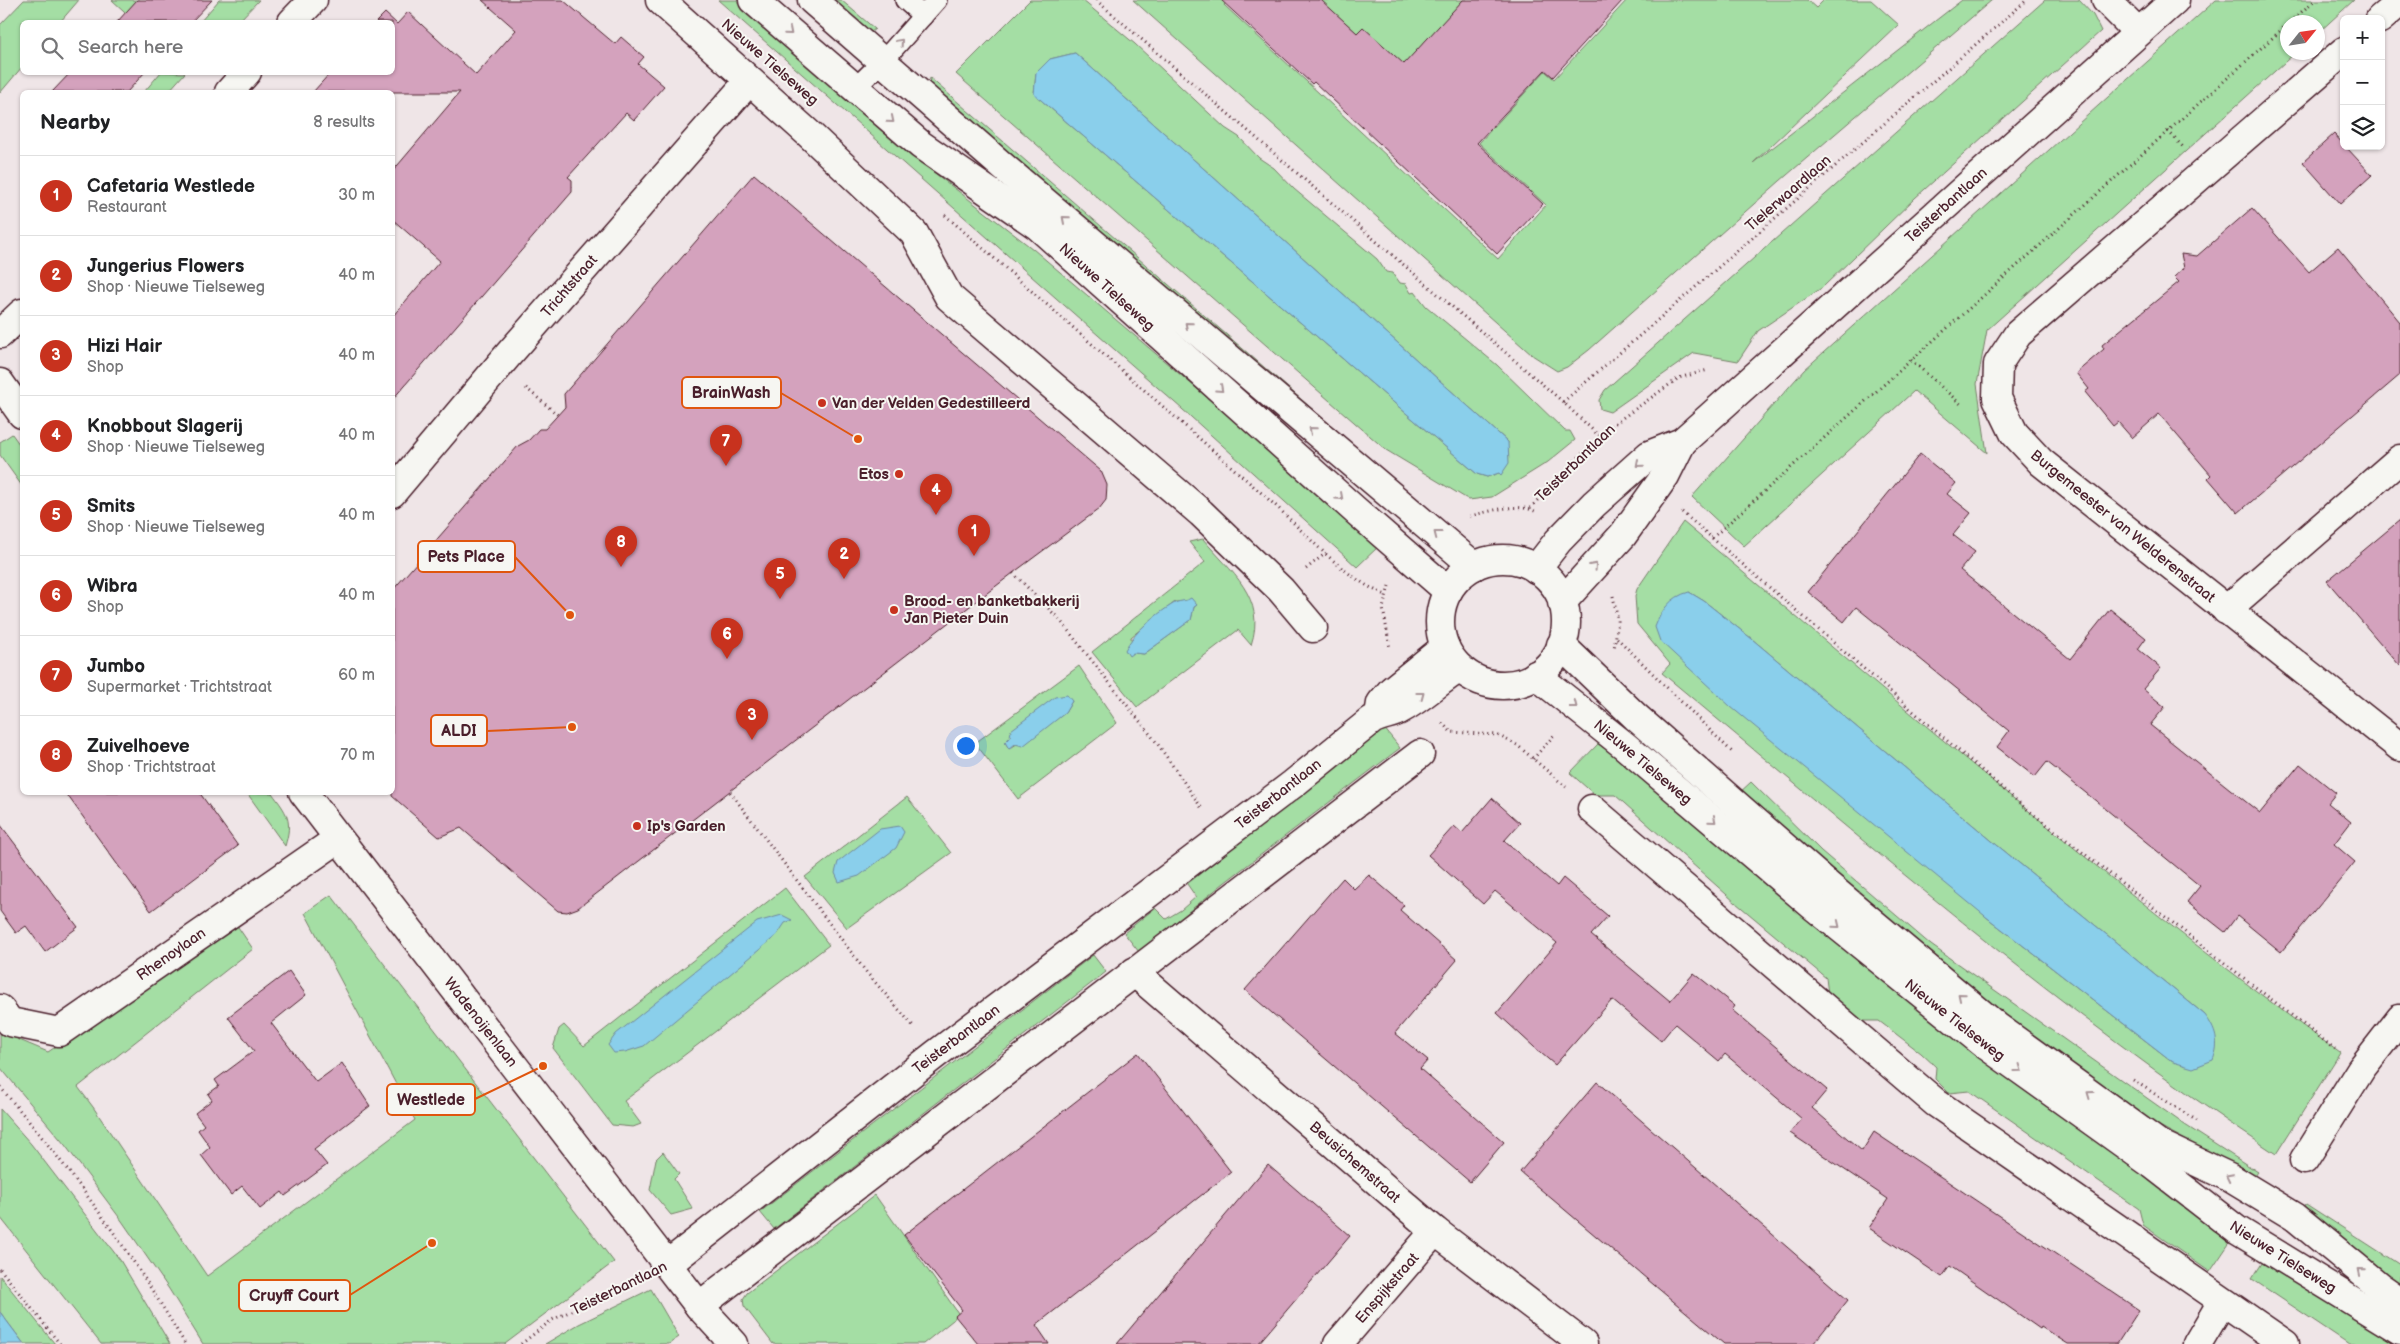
<!DOCTYPE html>
<html lang="en">
<head>
<meta charset="utf-8">
<style>
	:root { --surface:#fff; --page:#f2f2f2; --text:#202124; --muted:#757577; --line:#e0e0e0; --accent:#c8321e }
	body { margin:0; font-family:"Balsamiq Sans",sans-serif; background:var(--page); color:var(--text) }
	.controls { position:absolute; right:15px; top:15px; display:grid; overflow:hidden; border-radius:8px; box-shadow:0 1px 4px #0004 }
	.controls button { width:45px; height:45px; display:grid; place-items:center; padding:0; border:0; border-bottom:1px solid var(--line); background:var(--surface); color:var(--text); font:25px sans-serif }
	.compass { position:absolute; left:2280px; top:15px; width:45px; height:45px; border-radius:50%; background:var(--surface); box-shadow:0 1px 4px #0004; rotate:60deg }
	.you { position:absolute; left:965px; top:745px; width:18px; height:18px; margin:-12px; border:4px solid #fff; border-radius:50%; background:#1a73e8; box-shadow:0 0 0 8px #1a73e833 }
	.badge { display:grid; place-items:center; width:32px; height:32px; border-radius:50%; background:var(--accent); color:#fff; font-size:16px; font-weight:700 }
	.pin { position:absolute; translate:-50% -41px; filter:drop-shadow(0 1px 2px #0008) }
	.pin::after { content:''; position:absolute; top:26px; width:18px; height:15px; background:inherit; clip-path:polygon(0 0,100% 0,50% 100%) }
	.list { margin:0; padding:0; list-style:none }
	h2 { display:flex; justify-content:space-between; align-items:center; height:65px; margin:0; padding:0 20px; font-size:21px }
	h2 small { font-size:16px; font-weight:400; color:var(--muted) }
	.list li { display:grid; grid-template-columns:32px 1fr auto; gap:15px; align-items:center; box-sizing:border-box; height:80px; padding:0 20px; border-top:1px solid var(--line) }
	.list b { display:block; font-size:19px; white-space:nowrap }
	.list p { margin:0; font-size:16px; white-space:nowrap; color:var(--muted) }
	.list em { font-size:16px; font-style:normal; color:var(--muted) }
	.icon { flex:none; width:28px; height:28px; fill:none; stroke:currentColor; stroke-width:2; stroke-linecap:round; stroke-linejoin:round }
	.map { position:relative; flex:none; width:2400px; height:1344px; overflow:hidden }
	.search { position:absolute; background:var(--surface); box-shadow:0 1px 4px #0004; left:20px; top:20px; width:375px; height:55px; display:flex; align-items:center; gap:12px; box-sizing:border-box; padding:0 18px; border-radius:8px; color:var(--muted); font-size:19px }
	.panel { position:absolute; background:var(--surface); box-shadow:0 1px 4px #0004; left:20px; top:90px; width:375px; height:705px; border-radius:8px }
	.map>svg:first-child { display:block }
	.green { fill:#a4dea4; stroke:#777e68; fill-rule:evenodd }
	.water { fill:#8acfeb; stroke:#70899e }
	.building { fill:#d4a2bd; stroke:#4a1f2b }
	.lines { fill:none; stroke-linecap:round; stroke-linejoin:round }
	.lane-casing { stroke:#4a1f2b; stroke-width:22 }
	.street-casing { stroke:#4a1f2b; stroke-width:31 }
	.secondary-casing { stroke:#4a1f2b; stroke-width:31 }
	.path { stroke:#4a1f2b; stroke-width:3; stroke-dasharray:1 4; stroke-linecap:butt }
	.lane { stroke:#f6f6f2; stroke-width:19 }
	.street { stroke:#f6f6f2; stroke-width:28 }
	.secondary { stroke:#f6f6f2; stroke-width:28 }
	.oneway { stroke:#a99598 }
	.poi-dot { fill:#c8321e; stroke:#f6f6f2; stroke-width:2 }
	.labels { text-anchor:middle; stroke-width:4; stroke-linejoin:round; paint-order:stroke }
	.street-label { font-size:15px; fill:#4a1f2b; stroke:#f6f6f2 }
	.poi-label { font-size:15px; font-weight:bold; fill:#4a1f2b; stroke:#f6f6f2; text-anchor:start }
	.leader { fill:none; stroke:#e0560e; stroke-width:2 }
	.callout-dot { fill:#e0560e; stroke:#f6f6f2; stroke-width:2 }
	.callout { fill:#f6f6f2; stroke:#e0560e; stroke-width:2 }
	.callout-label { font-size:16px; text-anchor:middle; font-weight:bold; fill:#4a1f2b }
</style>
</head>
<body>
<div class="map">
<svg width="2400" height="1344" viewBox="0 0 2400 1344">
	<rect width="100%" height="100%" fill="#efe5e7"/>
	<filter id="ink" filterUnits="userSpaceOnUse"><feTurbulence type="fractalNoise" baseFrequency=".02" numOctaves="2"/><feDisplacementMap in="SourceGraphic" scale="10" xChannelSelector="R" yChannelSelector="G"/><feConvolveMatrix kernelMatrix="1 2 1 2 8 2 1 2 1" color-interpolation-filters="sRGB"/></filter>
	<g filter="url(#ink)">
		<g class="green">
			<path d="M24 0H79L60 22H22V67L0 93V25Z"/>
			<path d="M112 0H139L162 22H136Z"/>
			<path d="M219 0H259L238 22H200Z"/>
			<path d="M718 0H737L905 150 1033 249 1380 545 1357 567 1191 417Z"/>
			<path d="M827 0H841L875 29 867 35Z"/>
			<path d="M1030 0H1082L1135 44 1225 128 1239 137 1259 158 1274 168 1294 189 1377 259 1386 272 1393 273 1400 283 1406 284 1411 293 1415 292 1426 306 1497 365 1565 431H1570L1575 440 1548 462 1492 497 1469 500 1386 450 956 74ZM1075 53 1508 442 1501 475 1499 473 1487 477 1477 474 1034 94 1036 73 1050 59Z"/>
			<path d="M1133 0H1229L1224 5 1498 259 1546 205 1479 143 1545 71 1554 79 1627 0H1807L1816 8 1824 0H1871L1899 25 1753 163 1962 0H1992L1780 181 1589 350 1567 367 1557 371 1532 355Z"/>
			<path d="M1320 0H1467L1406 66 1359 35Z"/>
			<path d="M2045 0H2079L2093 15 2101 31 1915 198 1823 287 1758 331 1738 361 1694 353 1610 412 1600 409 1599 400 1605 390Z"/>
			<path d="M2216 0H2354L2318 33V22H2288V52L2295 53 1987 330 1977 384 1987 453 1914 391 1744 546 1692 497 1804 370Z"/>
			<path d="M161 72 185 73 168 92H144Z"/>
			<path d="M930 78 1369 458 1364 465 928 91Z"/>
			<path d="M12 434 22 448V486L0 455V442Z"/>
			<path d="M1683 522C1899 702 2112 888 2340 1053L2276 1154C2059 1011 1862 839 1662 673L1670 664 1637 624 1635 596 1637 589ZM1689 592 1704 601 1752 639 1992 841 2205 1015 2173 1062 1985 916Z"/>
			<path d="M1203 539C1231 572 1267 598 1251 645L1238 630 1137 707 1092 652 1205 562 1189 542ZM1175 602H1186L1197 605 1194 607 1191 620 1144 654 1133 653 1131 637Z"/>
			<path d="M1079 666 1117 723 1018 799 975 743ZM1072 701 1065 713 1009 749 1005 742 1010 737Z"/>
			<path d="M1384 728 1400 748 1224 883 1139 952 1124 933 1155 908 1166 919 1181 910 1196 897 1187 884Z"/>
			<path d="M1598 744 1619 757 2235 1235 2210 1272 2143 1225 2139 1209 1969 1091 1949 1093 1935 1079 1936 1067 1921 1053 1879 1021H1859L1828 994 1826 978 1736 903 1615 795H1595L1570 773Z"/>
			<path d="M1751 782 1821 851 1931 945 2185 1125 2258 1172 2252 1180 2197 1146 2152 1122 1980 999 1738 794Z"/>
			<path d="M247 793H272C287 813 293 820 285 846Z"/>
			<path d="M907 797 951 853 847 928 805 877Z"/>
			<path d="M785 888 829 945 624 1101 641 1124 633 1127 612 1125 553 1048 559 1029 564 1025 584 1046Z"/>
			<path d="M331 895 614 1262 505 1344H203L169 1289 122 1221 65 1145 0 1067V1017L17 1039 48 1052 236 924 253 949 78 1087 93 1107 207 1276 415 1120 305 913Z"/>
			<path d="M1093 955 1106 972 774 1229 760 1212Z"/>
			<path d="M0 1109 31 1144 120 1260 170 1344H101L0 1217Z"/>
			<path d="M663 1152 679 1174 674 1179 693 1209 671 1215 650 1190 656 1159Z"/>
			<path d="M875 1195 958 1313 953 1320 923 1344H773L744 1306 743 1299 747 1293Z"/>
			<path d="M2306 1204 2400 1265V1287L2302 1211Z"/>
			<path d="M2266 1257 2398 1344H2349L2252 1279Z"/>
			<path d="M0 1276 55 1344H24L0 1312Z"/>
			<path d="M651 1289 679 1337 669 1344H545L579 1324Z"/>
		</g>
		<g class="water">
			<path d="M1075 53 1508 442 1509 463 1501 475 1499 473 1487 477 1477 474 1034 94 1036 73 1050 59Z"/>
			<path d="M1689 592 1704 601 1752 639 1992 841 2205 1015C2216 1030 2220 1043 2213 1060L2193 1068 2173 1062 1985 916 1731 707 1660 641 1655 627C1661 611 1670 597 1689 592Z"/>
			<path d="M1191 598 1197 605 1194 607 1191 620 1144 654 1133 653 1129 656 1125 650C1134 632 1155 615 1173 604 1179 600 1185 602 1191 598Z"/>
			<path d="M1067 695 1072 701 1065 713 1023 746 1015 744 1009 749 1005 742 1010 737 1011 730 1055 697Z"/>
			<path d="M900 826 904 832 896 848 859 876 839 882 835 873 838 862 880 829Z"/>
			<path d="M782 915 792 920 785 923 777 935 644 1046 625 1052 614 1053 608 1045 616 1034 757 922Z"/>
			<path d="M0 1312 24 1344H0Z"/>
		</g>
		<g class="building">
			<path d="M137 0H212L191 22H117Z"/>
			<path d="M482 0H563L615 44 621 37 644 57 638 64 664 86 634 120 626 113 568 177 572 180V192L392 400V317L440 261 392 219V172L460 92H313L331 72H392V22H376L385 13 397 24 408 12 476 75 516 30Z"/>
			<path d="M1221 0H1321L1357 33 1363 27 1404 64 1463 0H1623L1553 77 1545 70 1477 143 1543 204 1497 254 1314 82 1312 84Z"/>
			<path d="M71 72H145L127 92H52Z"/>
			<path d="M2334 134 2372 175 2340 204 2303 162Z"/>
			<path d="M754 174 1101 471 1107 485 1106 500 1099 509 1013 573 578 908 567 912 558 911 461 828 439 837 392 796V591L518 446 529 440 539 429H545L565 407 564 394Z"/>
			<path d="M2252 208 2309 272 2338 247 2400 322V375L2238 513 2208 478 2211 475 2159 414 2132 438 2118 422 2113 426 2085 392 2089 389 2076 373 2104 349 2102 345 2179 282 2174 277 2184 268 2181 254 2197 256Z"/>
			<path d="M1920 454 1956 483 1947 494 1971 513 1953 535 1975 552 1960 570 2070 659 2110 609 2146 638 2138 649 2161 668 2143 689 2165 707 2150 725 2260 813 2300 764 2336 793 2328 803 2351 822 2334 844 2355 862 2281 952 2237 916 2225 932 2187 902 2200 886 2096 801 2047 762 2035 777 1997 747 2009 731 1856 607 1844 622 1808 592Z"/>
			<path d="M2400 520V666L2327 581Z"/>
			<path d="M65 792H199L238 846 151 911Z"/>
			<path d="M1492 798 1520 823 1504 841 1557 886 1563 878 1608 916 1591 935 1670 1001 1694 973 1735 1006 1732 1010 1827 1090 1812 1108 1862 1151 1874 1132 2139 1310 2117 1344H2068L2041 1327 2040 1329 1950 1266 1942 1277 1869 1228 1888 1199 1790 1133 1802 1119 1725 1054 1719 1061 1675 1024 1661 1041 1612 1000 1555 1065 1534 1047 1497 1013 1557 943 1495 891 1483 904 1428 855 1454 826 1462 833Z"/>
			<path d="M0 824 78 927 45 952 26 926 16 933 0 911Z"/>
			<path d="M1369 875 1404 905 1400 910 1457 960 1395 1033 1428 1060 1420 1069 1504 1142 1470 1182 1245 990 1343 878 1354 889Z"/>
			<path d="M289 971 306 995 271 1023 316 1082 342 1063 370 1106 314 1149 327 1165 285 1196 282 1192 260 1209 242 1186 231 1195 201 1155 210 1147 198 1130 204 1125 195 1113 212 1100 208 1094 219 1086 215 1080 254 1051 228 1017Z"/>
			<path d="M1138 1053 1231 1172 1036 1325 1049 1344H978L955 1316 962 1310 904 1235Z"/>
			<path d="M1597 1082 1848 1300 1813 1344H1724L1520 1172Z"/>
			<path d="M1268 1165 1350 1236 1258 1344H1117Z"/>
		</g>
		<g class="lines">
			<defs>
				<g id="lane">
					<path d="M905 0 923 16"/>
					<path d="M854 89 882 62 937 0"/>
				</g>
				<g id="street">
					<path d="M660 0 808 133 914 233 949 297 1201 513 1281 590 1313 628"/>
					<path d="M2106 0 2138 32"/>
					<path d="M2380 19 2400 2"/>
					<path d="M292 22 313 0"/>
					<path d="M2344 51 2018 334 1998 364 1997 398 2014 433 2041 462 2400 747"/>
					<path d="M229 92 247 72"/>
					<path d="M0 334 22 313"/>
					<path d="M0 383 22 414"/>
					<path d="M392 493 509 354 749 81"/>
					<path d="M2226 610 2400 459"/>
					<path d="M1379 715 1381 703 1392 690 1445 647"/>
					<path d="M303 792 699 1306 734 1344"/>
					<path d="M1592 809 1936 1103 2285 1344"/>
					<path d="M1134 972 1435 1231 1583 1344"/>
					<path d="M0 1009 10 1022 59 1032 338 839"/>
					<path d="M2304 1160 2361 1069 2400 1019"/>
					<path d="M668 1264 936 1054 1293 784 1372 720C1382 714 1392 715 1401 709 1422 698 1440 680 1460 668"/>
					<path d="M699 1306 1420 754"/>
					<path d="M1338 1344 1435 1231"/>
					<path d="M2197 1344 2222 1302"/>
				</g>
				<g id="secondary">
					<path d="M753 0 921 145 1038 226 1355 510 1448 591"/>
					<path d="M812 0 1007 170 1474 566"/>
					<circle cx="1503" cy="622" r="63"/>
					<path d="M1536 569 1558 541 1594 504 1649 455 1682 442 2175 0"/>
					<path d="M1562 602 1623 535 1665 476 1682 442"/>
					<path d="M1561 645 1636 717 1830 887 1996 1026 2159 1144 2229 1177 2295 1217 2380 1287 2400 1301"/>
					<path d="M1536 675 1625 746 1812 905 1983 1043 2152 1164 2237 1230 2400 1330"/>
				</g>
			</defs>
			<use href="#lane" class="lane-casing"/>
			<use href="#street" class="street-casing"/>
			<use href="#secondary" class="secondary-casing"/>
			<g class="path">
				<path d="M1096 0 1563 402 1599 436"/>
				<path d="M2290 22 2315 0"/>
				<path d="M2168 131 2183 147"/>
				<path d="M945 215 1275 505C1307 535 1345 579 1386 595"/>
				<path d="M1911 360 1963 406"/>
				<path d="M526 388 558 415"/>
				<path d="M1563 402 2027 0"/>
				<path d="M1530 508 1604 431 1679 378 1708 370"/>
				<path d="M1682 512 2023 806 2335 1049"/>
				<path d="M1470 516C1491 511 1517 502 1537 512"/>
				<path d="M1712 538 2288 24"/>
				<path d="M1306 569 1326 553"/>
				<path d="M1013 573 1059 619 1157 743 1203 810"/>
				<path d="M1389 586 1383 608 1390 648"/>
				<path d="M1613 596 1618 621 1614 649"/>
				<path d="M1617 638 1734 754"/>
				<path d="M1442 723 1451 732 1497 735 1517 745 1566 787"/>
				<path d="M1533 759 1556 733"/>
				<path d="M730 792 867 973 915 1028"/>
				<path d="M2133 1080 2199 1122"/>
				<path d="M0 1087C69 1167 132 1253 185 1344"/>
				<path d="M0 1269 60 1344"/>
				<path d="M521 1344 552 1320 636 1280"/>
			</g>
			<use href="#lane" class="lane"/>
			<use href="#street" class="street"/>
			<use href="#secondary" class="secondary"/>
		</g>
		<defs><path id="oneway-chevron" d="M-2-3.5L2.5 0L-2 3.5" fill="none" stroke-width="1.6" stroke-linecap="round" stroke-linejoin="round" transform="scale(1.25)"/></defs>
		<g class="oneway">
			<use href="#oneway-chevron" transform="translate(789 32) rotate(41)"/>
			<use href="#oneway-chevron" transform="translate(900 42) rotate(-49)"/>
			<use href="#oneway-chevron" transform="translate(891 120) rotate(40)"/>
			<use href="#oneway-chevron" transform="translate(1065 219) rotate(-139)"/>
			<use href="#oneway-chevron" transform="translate(1188 325) rotate(-139)"/>
			<use href="#oneway-chevron" transform="translate(1220 389) rotate(42)"/>
			<use href="#oneway-chevron" transform="translate(1312 430) rotate(-139)"/>
			<use href="#oneway-chevron" transform="translate(1639 464) rotate(139)"/>
			<use href="#oneway-chevron" transform="translate(1340 497) rotate(42)"/>
			<use href="#oneway-chevron" transform="translate(1437 534) rotate(-142)"/>
			<use href="#oneway-chevron" transform="translate(1594 566) rotate(-48)"/>
			<use href="#oneway-chevron" transform="translate(1421 695) rotate(-37)"/>
			<use href="#oneway-chevron" transform="translate(1574 705) rotate(38)"/>
			<use href="#oneway-chevron" transform="translate(1713 820) rotate(40)"/>
			<use href="#oneway-chevron" transform="translate(1837 925) rotate(39)"/>
			<use href="#oneway-chevron" transform="translate(1961 996) rotate(-140)"/>
			<use href="#oneway-chevron" transform="translate(2019 1069) rotate(36)"/>
			<use href="#oneway-chevron" transform="translate(2090 1094) rotate(-144)"/>
			<use href="#oneway-chevron" transform="translate(2229 1177) rotate(-153)"/>
			<use href="#oneway-chevron" transform="translate(2361 1271) rotate(-140)"/>
		</g>
	</g>
	<g class="poi-dot">
		<circle cx="822" cy="403" r="5"/>
		<circle cx="899" cy="474" r="5"/>
		<circle cx="894" cy="610" r="5"/>
		<circle cx="637" cy="826" r="5"/>
	</g>
	<g class="labels">
		<g class="street-label">
			<text transform="translate(770 62) rotate(41)" y="5">Nieuwe Tielseweg</text>
			<text transform="translate(1788 193) rotate(-41)" y="5">Tielerwaardlaan</text>
			<text transform="translate(1946 205) rotate(-42)" y="5">Teisterbantlaan</text>
			<text transform="translate(569 286) rotate(-49)" y="5">Trichtstraat</text>
			<text transform="translate(1107 287) rotate(42)" y="5">Nieuwe Tielseweg</text>
			<text transform="translate(1575 463) rotate(-44)" y="5">Teisterbantlaan</text>
			<text transform="translate(2123 526) rotate(39)" y="5">Burgemeester van Welderenstraat</text>
			<text transform="translate(1643 762) rotate(40)" y="5">Nieuwe Tielseweg</text>
			<text transform="translate(1278 794) rotate(-38)" y="5">Teisterbantlaan</text>
			<text transform="translate(171 954) rotate(-35)" y="5">Rhenoylaan</text>
			<text transform="translate(1955 1020) rotate(38)" y="5">Nieuwe Tielseweg</text>
			<text transform="translate(481 1022) rotate(52)" y="5">Wadenoijenlaan</text>
			<text transform="translate(956 1039) rotate(-37)" y="5">Teisterbantlaan</text>
			<text transform="translate(1355 1162) rotate(41)" y="5">Beusichemstraat</text>
			<text transform="translate(2283 1257) rotate(32)" y="5">Nieuwe Tielseweg</text>
			<text transform="translate(619 1288) rotate(-26)" y="5">Teisterbantlaan</text>
			<text transform="translate(1387 1288) rotate(-49)" y="5">Enspijkstraat</text>
		</g>
		<g class="poi-label">
			<text x="832" y="408">Van der Velden Gedestilleerd</text>
			<text x="889" y="479" text-anchor="end">Etos</text>
			<text x="904" y="606">Brood- en banketbakkerij<tspan x="904" dy="17">Jan Pieter Duin</tspan></text>
			<text x="647" y="831">Ip's Garden</text>
		</g>
	</g>
	<path class="leader" d="M858 439L781 393M570 615L515 557M572 727L487 731M543 1066L475 1099M432 1243L350 1295"/>
	<g class="callout-dot">
		<circle cx="858" cy="439" r="5"/>
		<circle cx="570" cy="615" r="5"/>
		<circle cx="572" cy="727" r="5"/>
		<circle cx="543" cy="1066" r="5"/>
		<circle cx="432" cy="1243" r="5"/>
	</g>
	<g class="callout">
		<rect x="682" y="377" width="99" height="31" rx="5"/>
		<rect x="418" y="541" width="97" height="31" rx="5"/>
		<rect x="431" y="715" width="56" height="31" rx="5"/>
		<rect x="387" y="1084" width="88" height="31" rx="5"/>
		<rect x="239" y="1280" width="111" height="31" rx="5"/>
	</g>
	<g class="callout-label">
		<text x="731" y="398">BrainWash</text>
		<text x="466" y="562">Pets Place</text>
		<text x="459" y="736">ALDI</text>
		<text x="431" y="1105">Westlede</text>
		<text x="294" y="1301">Cruyff Court</text>
	</g>
</svg>
<div class="controls">
<button>+</button>
<button>−</button>
<button><svg class="icon" aria-label="layers" viewBox="0 0 24 24"><path d="M12 4l9 5-9 5-9-5zM3 14l9 5 9-5"/></svg></button>
</div>
<svg class="compass" viewBox="-18 -18 36 36"><path d="M0-13l5 13h-10z" fill="#e53935"/><path d="M0 13l5-13h-10z" fill="#757577"/></svg>
<div class="you"></div>
<div class="pin badge" style="left:974px;top:556px">1</div>
<div class="pin badge" style="left:844px;top:579px">2</div>
<div class="pin badge" style="left:752px;top:740px">3</div>
<div class="pin badge" style="left:936px;top:515px">4</div>
<div class="pin badge" style="left:780px;top:599px">5</div>
<div class="pin badge" style="left:727px;top:659px">6</div>
<div class="pin badge" style="left:726px;top:466px">7</div>
<div class="pin badge" style="left:621px;top:567px">8</div>
<div class="search"><svg class="icon" aria-label="search" viewBox="0 0 24 24"><circle cx="10" cy="10" r="6"/><path d="M15 15l6 6"/></svg>Search here</div>
<section class="panel">
<h2>Nearby<small>8 results</small></h2>
<ul class="list">
<li><span class="badge">1</span><div><b>Cafetaria Westlede</b><p>Restaurant</p></div><em>30 m</em></li>
<li><span class="badge">2</span><div><b>Jungerius Flowers</b><p>Shop · Nieuwe Tielseweg</p></div><em>40 m</em></li>
<li><span class="badge">3</span><div><b>Hizi Hair</b><p>Shop</p></div><em>40 m</em></li>
<li><span class="badge">4</span><div><b>Knobbout Slagerij</b><p>Shop · Nieuwe Tielseweg</p></div><em>40 m</em></li>
<li><span class="badge">5</span><div><b>Smits</b><p>Shop · Nieuwe Tielseweg</p></div><em>40 m</em></li>
<li><span class="badge">6</span><div><b>Wibra</b><p>Shop</p></div><em>40 m</em></li>
<li><span class="badge">7</span><div><b>Jumbo</b><p>Supermarket · Trichtstraat</p></div><em>60 m</em></li>
<li><span class="badge">8</span><div><b>Zuivelhoeve</b><p>Shop · Trichtstraat</p></div><em>70 m</em></li>
</ul>
</section>
</div>
</body>
</html>
